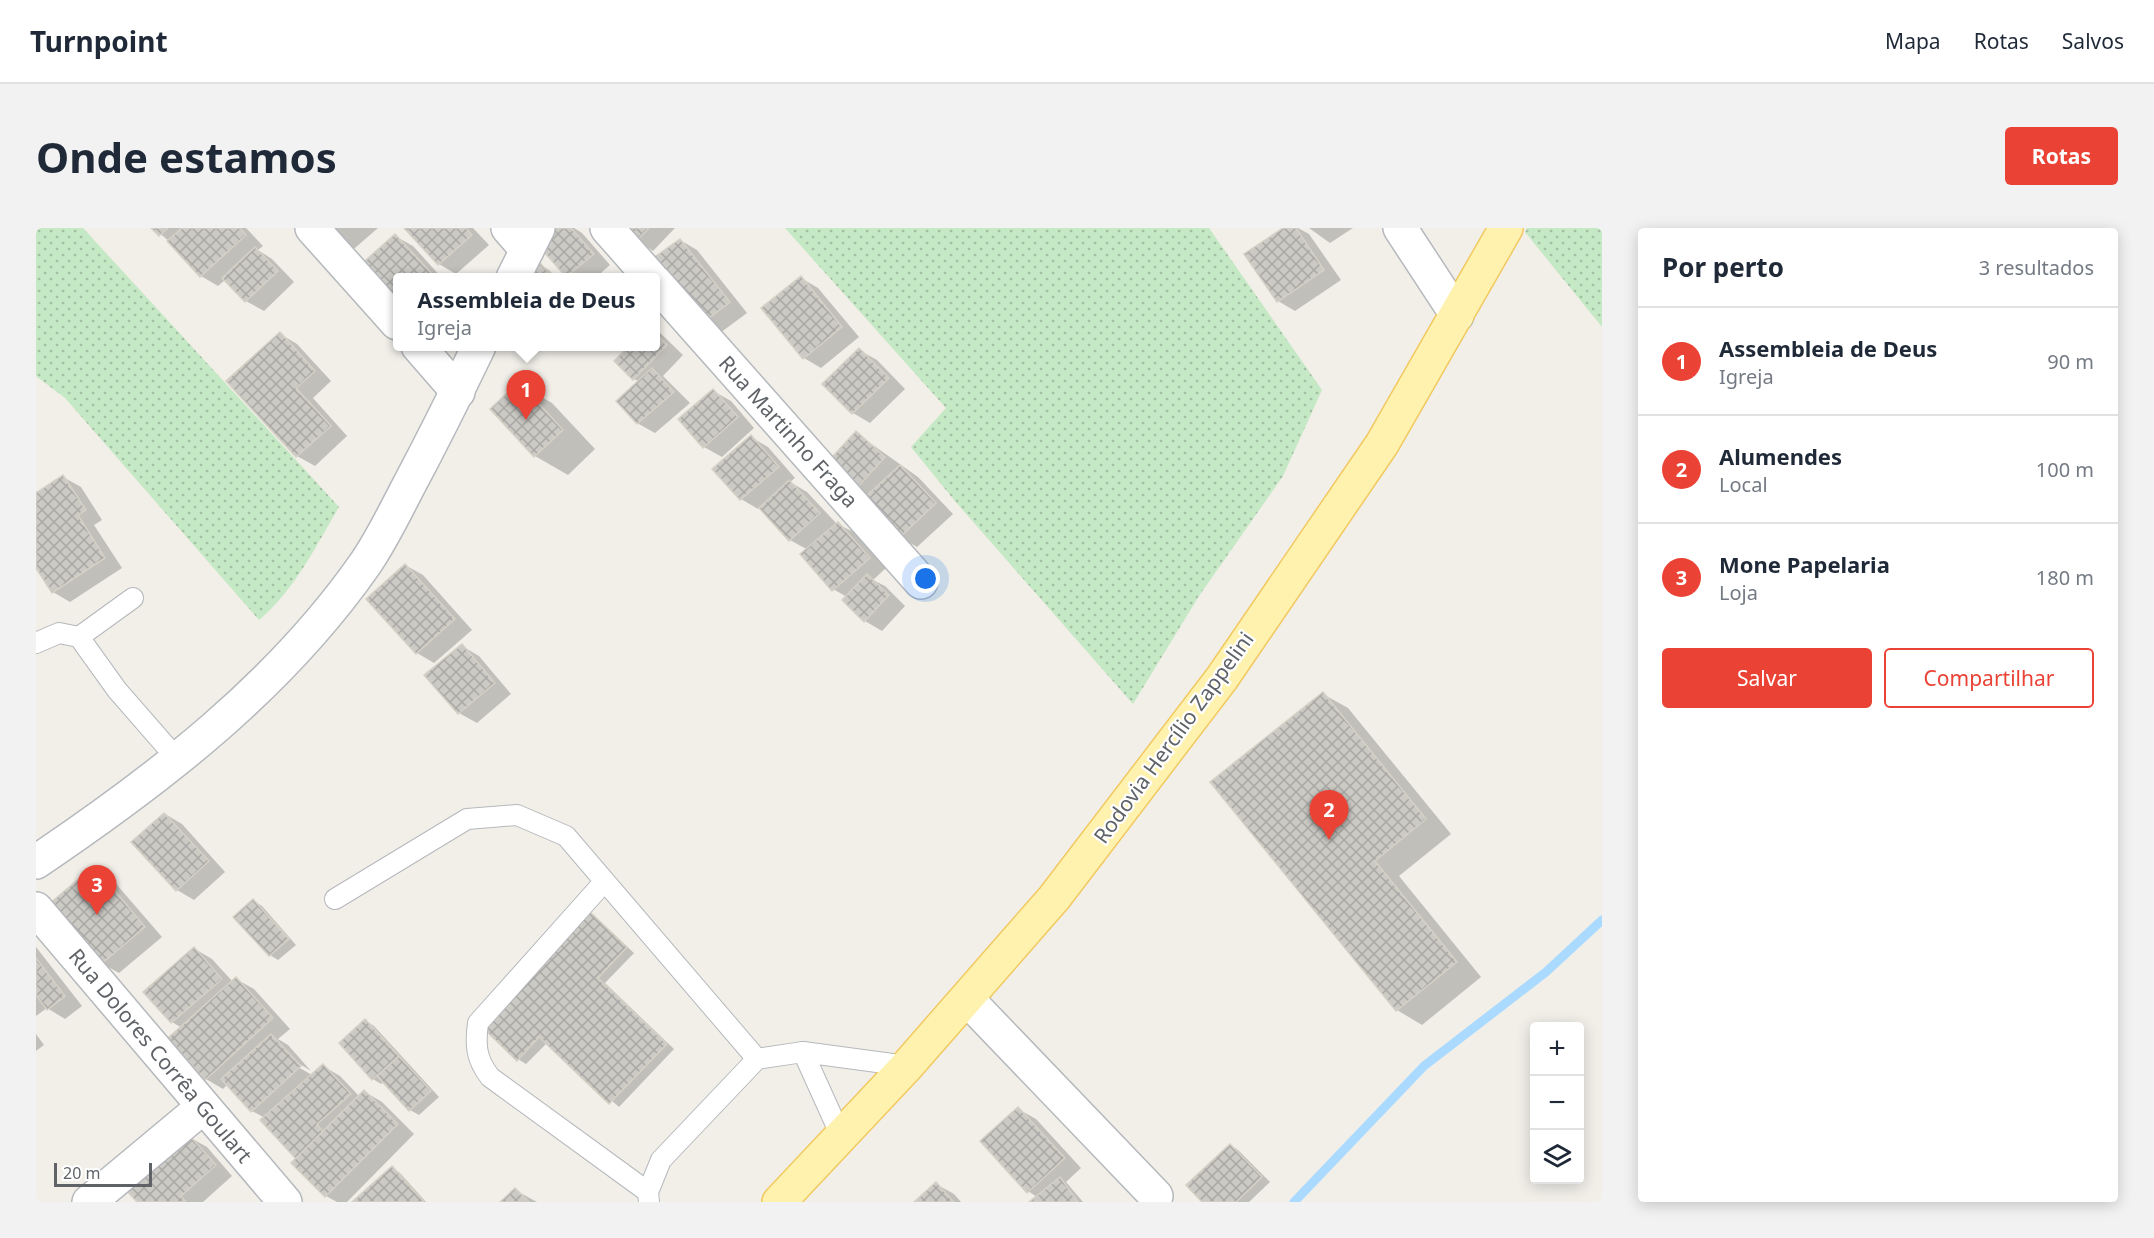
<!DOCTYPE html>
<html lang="pt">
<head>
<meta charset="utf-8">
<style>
	:root { --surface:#fff; --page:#f2f2f3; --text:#1f2937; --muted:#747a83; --line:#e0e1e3; --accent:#ea4335 }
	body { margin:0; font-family:"Noto Sans",sans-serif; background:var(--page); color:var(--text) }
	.controls { position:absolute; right:18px; bottom:18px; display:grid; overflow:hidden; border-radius:6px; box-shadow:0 3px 15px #0003 }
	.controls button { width:54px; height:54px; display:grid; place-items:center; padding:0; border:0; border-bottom:2px solid var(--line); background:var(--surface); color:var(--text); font:30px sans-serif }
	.scale { position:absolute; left:18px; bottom:15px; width:98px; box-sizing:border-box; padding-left:6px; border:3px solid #5f6368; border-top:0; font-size:16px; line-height:21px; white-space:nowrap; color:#5f6368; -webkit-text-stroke:4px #fff; paint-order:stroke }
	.you { position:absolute; left:890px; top:351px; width:21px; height:21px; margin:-15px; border:4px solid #fff; border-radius:50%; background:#1a73e8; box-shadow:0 0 0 9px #1a73e833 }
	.badge { display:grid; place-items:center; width:39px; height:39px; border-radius:50%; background:var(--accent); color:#fff; font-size:20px; font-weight:700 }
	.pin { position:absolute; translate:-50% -50px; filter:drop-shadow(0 2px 3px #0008) }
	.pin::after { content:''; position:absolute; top:32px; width:21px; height:18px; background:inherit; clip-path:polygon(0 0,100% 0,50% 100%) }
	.popup { position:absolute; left:357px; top:45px; width:267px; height:78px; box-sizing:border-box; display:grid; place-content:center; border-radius:6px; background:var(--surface); filter:drop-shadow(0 2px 4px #0005); font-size:20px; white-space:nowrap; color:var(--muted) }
	.popup b { font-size:22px; color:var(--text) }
	.popup::after { content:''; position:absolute; left:50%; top:100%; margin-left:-12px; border:12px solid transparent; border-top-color:var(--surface) }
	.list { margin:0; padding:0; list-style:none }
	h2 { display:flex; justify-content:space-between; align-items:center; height:78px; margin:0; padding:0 24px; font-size:26px }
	h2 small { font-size:20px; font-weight:400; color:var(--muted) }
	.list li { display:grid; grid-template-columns:39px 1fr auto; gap:18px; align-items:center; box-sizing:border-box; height:108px; padding:0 24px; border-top:2px solid var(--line) }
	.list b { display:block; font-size:22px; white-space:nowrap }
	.list p { margin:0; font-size:20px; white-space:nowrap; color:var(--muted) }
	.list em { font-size:20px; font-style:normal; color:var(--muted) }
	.actions { display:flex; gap:12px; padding:18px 24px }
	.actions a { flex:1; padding:14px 0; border:2px solid var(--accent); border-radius:6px; text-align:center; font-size:21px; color:var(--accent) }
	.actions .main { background:var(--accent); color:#fff }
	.icon { flex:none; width:33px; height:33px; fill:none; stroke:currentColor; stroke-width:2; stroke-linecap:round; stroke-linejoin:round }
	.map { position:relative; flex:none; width:1566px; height:974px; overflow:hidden; border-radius:6px }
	header { display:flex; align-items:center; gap:36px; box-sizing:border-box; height:84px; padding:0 30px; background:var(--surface); border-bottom:2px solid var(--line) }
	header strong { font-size:28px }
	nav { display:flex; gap:33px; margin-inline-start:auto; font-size:21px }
	.intro { display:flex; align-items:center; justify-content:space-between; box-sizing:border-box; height:144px; padding:0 36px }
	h1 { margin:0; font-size:42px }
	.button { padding:15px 27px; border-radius:6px; background:var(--accent); color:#fff; font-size:21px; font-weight:700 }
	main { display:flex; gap:36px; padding:0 36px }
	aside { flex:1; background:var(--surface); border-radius:6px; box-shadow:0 3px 15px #0003 }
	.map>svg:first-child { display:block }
	.grass { fill:url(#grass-dots) }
	.shadow { fill:#0003 }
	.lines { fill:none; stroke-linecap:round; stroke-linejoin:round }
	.stream { stroke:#aadaff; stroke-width:9 }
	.building { fill:url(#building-cross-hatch); stroke:#d6d1c6; stroke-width:1.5 }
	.service-casing { stroke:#b5b8bc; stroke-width:22 }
	.minor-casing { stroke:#b5b8bc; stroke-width:36 }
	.tertiary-casing { stroke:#b5b8bc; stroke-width:36 }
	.primary-casing { stroke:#f2c960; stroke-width:36 }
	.service { stroke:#fff; stroke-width:20 }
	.minor { stroke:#fff; stroke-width:33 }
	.tertiary { stroke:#fff; stroke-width:33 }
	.primary { stroke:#fff2af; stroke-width:33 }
	.labels { text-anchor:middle; stroke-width:4.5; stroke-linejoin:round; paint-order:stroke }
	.street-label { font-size:21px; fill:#5f6368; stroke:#fff }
</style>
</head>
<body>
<header>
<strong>Turnpoint</strong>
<nav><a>Mapa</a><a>Rotas</a><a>Salvos</a></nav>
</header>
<div class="intro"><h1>Onde estamos</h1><a class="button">Rotas</a></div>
<main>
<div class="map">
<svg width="1566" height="974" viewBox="0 0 1566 974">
	<defs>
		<pattern id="grass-dots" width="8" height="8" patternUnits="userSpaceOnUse" patternTransform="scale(1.5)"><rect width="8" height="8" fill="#c5e8c5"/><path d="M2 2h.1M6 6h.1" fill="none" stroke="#a3c0a4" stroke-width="1.8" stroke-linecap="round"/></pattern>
		<pattern id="building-cross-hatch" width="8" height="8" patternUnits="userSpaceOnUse" patternTransform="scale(1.5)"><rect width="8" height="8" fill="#cccac5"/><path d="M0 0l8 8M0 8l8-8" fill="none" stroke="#a9a8a4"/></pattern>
	</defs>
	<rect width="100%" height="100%" fill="#f1efe8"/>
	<g class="grass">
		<path d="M0 0H47L303 279C280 318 258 363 223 392L29 170 0 148Z"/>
		<path d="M749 0H1173L1286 162 1247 248 1163 368 1097 476 918 272 875 219 910 180Z"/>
		<path d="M1491 0H1566V99L1489 4Z"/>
	</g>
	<g class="shadow">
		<path d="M117 0H210L227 18 222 22 236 31 258 54 228 83 210 73 189 52 182 58 165 48 133 13Z"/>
		<path d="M280 0H342L312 26Z"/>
		<path d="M371 0H437L453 17 420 46 403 36Z"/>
		<path d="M522 0H538L546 5 574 37 559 50 531 48 504 16Z"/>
		<path d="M585 0H639L617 23Z"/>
		<path d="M1250 0H1262L1273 6 1305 52 1259 83 1242 73Z"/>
		<path d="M1273 0H1317L1294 15Z"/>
		<path d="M359 8 377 18 406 50H361V82Z"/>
		<path d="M644 12 661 22 711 85 684 105 666 95Z"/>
		<path d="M505 37 513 42 520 50H492Z"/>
		<path d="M765 50 782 60 823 109 785 140 768 130Z"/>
		<path d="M619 100 647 127 627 148 654 175 619 205 601 195 604 154 598 151 619 118Z"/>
		<path d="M244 106 261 116 295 153 277 170 311 208 279 238 261 228Z"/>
		<path d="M823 122 841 132 869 161 834 195 817 185Z"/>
		<path d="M483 156 516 175 559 221 532 247 499 228 456 181Z"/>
		<path d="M677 163 695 173 718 200 686 229 668 219Z"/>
		<path d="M820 205 882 249 917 286 881 319 864 309 819 262Z"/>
		<path d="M715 209 732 219 759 250 754 254 771 264 801 296 820 305 850 340 837 352 849 358 869 378 846 403 829 393 811 369 797 361 772 322 754 312 724 279 722 281 705 271 678 241Z"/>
		<path d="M27 249 45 259 66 292 58 297 86 340 34 374 17 364 0 341V263L2 266Z"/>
		<path d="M369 337 387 347 436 402 398 435 381 425Z"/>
		<path d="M426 418 443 428 475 466 441 495 423 485 391 447Z"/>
		<path d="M1287 466 1312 480 1415 606 1363 648 1445 749 1386 797 1361 782Z"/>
		<path d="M129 586 146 596 189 644 158 672 141 662Z"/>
		<path d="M58 640 75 650 126 709 83 745 65 735Z"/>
		<path d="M218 673 226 678 260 717 242 732 234 727Z"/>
		<path d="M555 686 598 725 569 755 638 821 583 879 511 815 490 836 482 831Z"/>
		<path d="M0 719 46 778 29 791 11 780 0 788Z"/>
		<path d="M159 721 176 731 197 754 200 751 218 761 254 801 242 811 252 817 275 843 259 833 257 836 276 847 287 838 304 848 324 869 329 864 346 874 378 906 311 974H301L290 968 229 890 216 883 192 856 187 861 170 851 146 800 136 794 110 764Z"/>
		<path d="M330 793 338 798 403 869 383 887 374 882 348 853 345 856 337 851Z"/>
		<path d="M0 806 8 817 0 823Z"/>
		<path d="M982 881 1000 891 1045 940 1030 954 1047 974H995L1001 969 992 963Z"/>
		<path d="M153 909 171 919 196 948 167 974H103Z"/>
		<path d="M1194 917 1202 922 1234 954 1213 974H1168Z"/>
		<path d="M356 940 364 945 390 974H318Z"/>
		<path d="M900 956 918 966 925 974H880Z"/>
		<path d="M479 962 501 974H466Z"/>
	</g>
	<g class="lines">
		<path class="stream" d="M1258 974 1388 838 1510 744 1566 692"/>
	</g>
	<g class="building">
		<path d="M115 0H132L123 8Z"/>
		<path d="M146 0H204L210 7 164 49 131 13Z"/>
		<path d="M368 0H430L436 7 402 37Z"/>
		<path d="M520 0H535L558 26 530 49 501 16Z"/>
		<path d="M583 0H613L599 14Z"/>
		<path d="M1247 0H1260L1288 42 1241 74 1208 26Z"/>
		<path d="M359 6 399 49 361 50V84L321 40Z"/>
		<path d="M644 11 694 74 665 96 613 33Z"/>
		<path d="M219 19 242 43 209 74 186 50Z"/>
		<path d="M504 35 518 50H490Z"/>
		<path d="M765 48 806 99 767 131 725 80Z"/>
		<path d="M244 104 279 143 260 160 295 198 260 229 190 153Z"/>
		<path d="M619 105 631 117 597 152 578 133 588 123 583 118H619Z"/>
		<path d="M823 120 853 150 816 186 786 156Z"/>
		<path d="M616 140 638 164 601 196 580 173Z"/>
		<path d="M483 154 527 202 498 229 454 181Z"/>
		<path d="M677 161 702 189 667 220 642 191Z"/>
		<path d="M820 203 849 229 818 263 789 237Z"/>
		<path d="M715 207 743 239 704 272 676 241Z"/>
		<path d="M864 237 900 275 863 310 827 271Z"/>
		<path d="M27 247 50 282 42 287 69 330 16 365 0 340V265Z"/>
		<path d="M753 252 784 285 753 313 723 280Z"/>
		<path d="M802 294 834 330 796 363 764 326Z"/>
		<path d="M369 336 419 391 380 426 330 371Z"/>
		<path d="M831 346 853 367 828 394 806 372Z"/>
		<path d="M426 416 459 455 422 486 388 447Z"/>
		<path d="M1287 464 1390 591 1339 633 1421 734 1360 783 1174 554Z"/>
		<path d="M128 585 173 633 140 663 95 614Z"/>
		<path d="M58 638 109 699 64 737 13 676Z"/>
		<path d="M217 671 253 711 233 728 197 689Z"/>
		<path d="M554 684 591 719 562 750 631 816 573 876 503 809 481 833 445 798Z"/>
		<path d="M158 719 186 751 135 795 107 764Z"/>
		<path d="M0 730 29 768 11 782 0 767Z"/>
		<path d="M200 749 237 790 169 852 132 810Z"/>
		<path d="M329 791 363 828 336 852 303 815Z"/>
		<path d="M235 806 265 838 215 884 185 851Z"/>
		<path d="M363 828 395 863 373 883 341 848Z"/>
		<path d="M287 836 315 866 281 896 287 904 260 931 224 892Z"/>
		<path d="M328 862 362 896 289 969 255 935Z"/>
		<path d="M982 879 1029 930 991 965 944 913Z"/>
		<path d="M153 907 180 937 145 968 150 974H101L90 962Z"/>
		<path d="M1194 916 1226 949 1200 974H1166L1150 957Z"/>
		<path d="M356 938 388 974H316Z"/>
		<path d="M1024 949 1042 974H993Z"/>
		<path d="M900 954 918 974H878Z"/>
		<path d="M479 960 493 974H464Z"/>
	</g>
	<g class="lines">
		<defs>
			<g id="service">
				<path d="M43 409 97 370"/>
				<path d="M0 415 23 405 43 409 81 462 142 532"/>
				<path d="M568 654 442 795C439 817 440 831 454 849L612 964"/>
				<path d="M299 671 431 591 481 587 530 608 721 831"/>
				<path d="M767 824 805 908"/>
				<path d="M613 974 612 964 625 932 721 831 767 824 871 838"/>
			</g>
			<g id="minor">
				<path d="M276 0 361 95"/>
				<path d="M472 0 491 22"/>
				<path d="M571 0 615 50"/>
				<path d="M1364 0 1421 87"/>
				<path d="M619 54 885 354"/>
				<path d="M382 118 422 164"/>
				<path d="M0 681 249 974"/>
				<path d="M931 771 1120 968"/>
				<path d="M53 974 167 879"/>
			</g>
			<g id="tertiary">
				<path d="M477 50 502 0"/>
				<path d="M0 634C123 551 243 459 329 336 345 313 358 286 371 261 396 214 420 166 443 118"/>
			</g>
			<path id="primary" d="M743 974 871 838 1018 670 1186 450 1346 216 1470 0"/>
		</defs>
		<use href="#service" class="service-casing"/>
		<use href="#minor" class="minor-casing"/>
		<use href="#tertiary" class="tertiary-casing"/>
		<use href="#primary" class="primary-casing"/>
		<use href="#service" class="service"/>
		<use href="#minor" class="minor"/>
		<use href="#tertiary" class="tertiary"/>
		<use href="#primary" class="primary"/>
	</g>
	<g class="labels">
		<g class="street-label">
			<text transform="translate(752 204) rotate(48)" y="7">Rua Martinho Fraga</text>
			<text transform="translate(1138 510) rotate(-54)" y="7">Rodovia Hercílio Zappelini</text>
			<text transform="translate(124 828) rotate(50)" y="7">Rua Dolores Corrêa Goulart</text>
		</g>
	</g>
</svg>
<div class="controls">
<button>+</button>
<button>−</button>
<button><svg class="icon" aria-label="layers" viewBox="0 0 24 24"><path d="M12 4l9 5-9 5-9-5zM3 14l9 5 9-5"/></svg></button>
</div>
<div class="scale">20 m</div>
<div class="you"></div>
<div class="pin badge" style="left:490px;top:192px">1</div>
<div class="popup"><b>Assembleia de Deus</b>Igreja</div>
<div class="pin badge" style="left:1293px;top:612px">2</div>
<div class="pin badge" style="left:61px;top:687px">3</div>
</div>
<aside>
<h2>Por perto<small>3 resultados</small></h2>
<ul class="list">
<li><span class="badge">1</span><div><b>Assembleia de Deus</b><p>Igreja</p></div><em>90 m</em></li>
<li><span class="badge">2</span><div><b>Alumendes</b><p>Local</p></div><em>100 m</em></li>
<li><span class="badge">3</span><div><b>Mone Papelaria</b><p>Loja</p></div><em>180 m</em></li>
</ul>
<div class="actions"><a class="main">Salvar</a><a>Compartilhar</a></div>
</aside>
</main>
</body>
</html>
